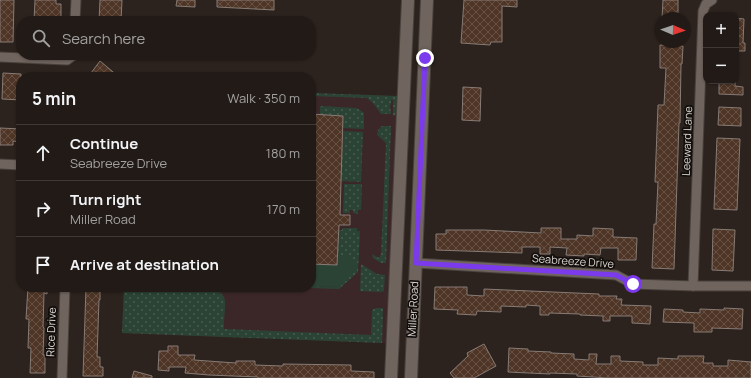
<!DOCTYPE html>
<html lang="en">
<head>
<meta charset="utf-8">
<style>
	:root { --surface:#221a16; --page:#2e2723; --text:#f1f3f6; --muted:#a2a1a1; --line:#3f3835 }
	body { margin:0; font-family:Manrope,sans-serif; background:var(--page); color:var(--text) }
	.controls { position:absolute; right:12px; top:12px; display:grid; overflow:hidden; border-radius:8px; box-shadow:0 1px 3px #0004 }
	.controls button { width:36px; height:36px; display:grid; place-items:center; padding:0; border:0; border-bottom:1px solid var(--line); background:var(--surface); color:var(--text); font:20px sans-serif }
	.compass { position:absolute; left:655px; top:12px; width:36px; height:36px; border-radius:50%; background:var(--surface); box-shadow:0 1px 3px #0004; rotate:92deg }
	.stop { position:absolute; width:12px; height:12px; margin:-9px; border:3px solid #7c3aed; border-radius:50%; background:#fff }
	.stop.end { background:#7c3aed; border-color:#fff; box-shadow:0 1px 4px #0008 }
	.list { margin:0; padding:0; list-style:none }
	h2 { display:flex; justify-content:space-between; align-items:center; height:52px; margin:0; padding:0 16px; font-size:17px }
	h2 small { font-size:13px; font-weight:400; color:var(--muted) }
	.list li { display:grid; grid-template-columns:26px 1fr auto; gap:12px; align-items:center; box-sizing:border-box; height:56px; padding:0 16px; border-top:1px solid var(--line) }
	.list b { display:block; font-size:15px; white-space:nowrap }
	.list p { margin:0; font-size:13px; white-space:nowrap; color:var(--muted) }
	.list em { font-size:13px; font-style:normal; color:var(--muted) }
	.icon { flex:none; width:22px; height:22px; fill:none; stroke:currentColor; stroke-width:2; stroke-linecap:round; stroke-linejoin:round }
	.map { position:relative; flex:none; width:751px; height:378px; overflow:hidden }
	.search { position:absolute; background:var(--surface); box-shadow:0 1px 3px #0004; left:16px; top:16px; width:300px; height:44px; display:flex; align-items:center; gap:10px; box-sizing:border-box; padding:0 14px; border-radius:16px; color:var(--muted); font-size:15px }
	.panel { position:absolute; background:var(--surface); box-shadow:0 1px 3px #0004; left:16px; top:72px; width:300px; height:220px; border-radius:16px }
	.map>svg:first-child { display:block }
	.education { fill:#3b2728 }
	.grass { fill:url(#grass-dots) }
	.park { fill:#2b4334 }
	.building { fill:url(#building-cross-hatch); stroke:#877b75 }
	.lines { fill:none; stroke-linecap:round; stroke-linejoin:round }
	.street-casing { stroke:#48413c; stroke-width:11 }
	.secondary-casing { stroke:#48413c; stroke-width:14 }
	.street { stroke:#70645e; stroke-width:9 }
	.secondary { stroke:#70645e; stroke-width:12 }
	.route { stroke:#7c3aed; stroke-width:5 }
	.labels { text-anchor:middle; stroke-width:3.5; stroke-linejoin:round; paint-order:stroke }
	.street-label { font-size:11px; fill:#dad4d0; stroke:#120e0b }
</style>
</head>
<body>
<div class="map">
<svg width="751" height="378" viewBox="0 0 751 378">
	<defs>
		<pattern id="grass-dots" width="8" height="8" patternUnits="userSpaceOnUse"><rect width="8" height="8" fill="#2b4334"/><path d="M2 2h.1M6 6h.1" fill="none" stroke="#495d50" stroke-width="1.8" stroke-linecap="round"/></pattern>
		<pattern id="building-cross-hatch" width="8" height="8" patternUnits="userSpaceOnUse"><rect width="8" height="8" fill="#4e3526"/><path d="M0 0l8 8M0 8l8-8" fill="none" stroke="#675144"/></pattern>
	</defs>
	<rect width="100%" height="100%" fill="#2d231e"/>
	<path class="education" d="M311 93 398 96 388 343 122 333 124 287H311Z"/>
	<g class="grass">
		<path d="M311 93 398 96 397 114 393 116V100H391V105H390L391 114H381L373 103 367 98 311 96Z"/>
		<path d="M320 106 356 108 360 110 364 113V129L343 128V116L320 115Z"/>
		<path d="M382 126H391L386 263H381L373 258 372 254 379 258 381 254 386 143 377 135C377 131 379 128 382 126Z"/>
		<path d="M343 131 363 132 361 182 341 181Z"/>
		<path d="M344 184H362L361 210H358V214L353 213V210H350V213H343Z"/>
		<path d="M343 228H357V231H360L358 272 339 289 310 288 311 286 338 287 353 263 350 260V256H338V230H342Z"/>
		<path d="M361 264 377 274 385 275 384 291 381 292 360 291Z"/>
		<path d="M124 287H216C218 291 222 294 224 297 227 304 223 321 224 329L371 335 372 310 376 308H383L382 343 122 333Z"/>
	</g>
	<path class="park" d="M338 256H350V260H353V263H356V270L338 287 311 286V264L337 265Z"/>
	<g class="building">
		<path d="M0 0H14L13 42H0Z"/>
		<path d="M35 0H56V4H61V21H34Z"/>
		<path d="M100 0H122L121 21H99Z"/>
		<path d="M177 0H195V7L176 6Z"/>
		<path d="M217 0H274V10L217 7Z"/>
		<path d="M464 0H517V7L502 6V42H491L490 45 461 43Z"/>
		<path d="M663 0H678V18H662Z"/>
		<path d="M736 18 744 19 743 43H745V51H736Z"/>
		<path d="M660 45 683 46 682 64H681L680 123H679L674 269 652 268 654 224H656L658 182H655L658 105H664L666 68H660Z"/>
		<path d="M100 61 119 77H88Z"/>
		<path d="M3 73 21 74V100L2 99Z"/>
		<path d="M719 81H735V86L743 87V95L719 94Z"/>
		<path d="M463 87 481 88 480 121 462 120Z"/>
		<path d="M719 107 741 108V126L718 125Z"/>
		<path d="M311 114 343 116 340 215H350V225H339L337 265 311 264Z"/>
		<path d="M0 128 21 129V142L13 141V145H0Z"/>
		<path d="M717 138 740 139 737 210 714 209Z"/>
		<path d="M541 228H561V239H577V235L593 236V228L613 229V237L637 238 636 260H618V248H601L600 255 584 254V256L566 255 567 248 550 247V254H540V247H522V253L436 250V234H446V230H484L541 233Z"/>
		<path d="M713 229 735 230 733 271 712 270Z"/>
		<path d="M28 287H47V294L44 293 43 327 44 328 43 355H45V373H30L31 348H28L29 319H26Z"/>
		<path d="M86 287H100V300H99L97 357H100V367H103V376H83Z"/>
		<path d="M435 287H467V295L484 296V289L599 294V296H617L616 299H622L621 305 651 306 650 324 632 323V316H610V321H603V316L580 315V314L549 313V315H540V306L526 305V307L501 306V312L477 311 476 315 457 314 458 310 434 309Z"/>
		<path d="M724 308 743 309 742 329 712 328V332H694V323L663 322 664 309 683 310V312L700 313V309L724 310Z"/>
		<path d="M484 344 496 366 474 378H454L450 373 468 356 467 353Z"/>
		<path d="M168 346H178V355H195L194 360 236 363V361H255V365L283 366V364L351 365V371L374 372V378H258V377L209 375 185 373 186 367H169V371L158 370 159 351H168Z"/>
		<path d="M509 348 528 349V351L551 352V353L574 354V359L589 360V354H597L596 364H611V356H620V361L643 362V365H658V358L678 359V356H704L703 363H713V366H728V360L751 362V378H608L577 376V374L550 373V374L508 372Z"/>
		<path d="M134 371 152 376V378H132Z"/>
	</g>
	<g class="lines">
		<defs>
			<g id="street">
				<path d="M75 21 76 0"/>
				<path d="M0 57 67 60 74 55"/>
				<path d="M0 164 21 165"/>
				<path d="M416 263 616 275 633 284 693 286H751"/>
				<path d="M693 286 703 11 706 4 712 0"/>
				<path d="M62 378 65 287"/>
			</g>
			<g id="secondary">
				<path d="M391 378 408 0"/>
				<path d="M411 378 427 0"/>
			</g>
		</defs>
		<use href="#street" class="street-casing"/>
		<use href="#secondary" class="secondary-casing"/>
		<use href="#street" class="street"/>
		<use href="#secondary" class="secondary"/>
	</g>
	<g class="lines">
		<path class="route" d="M425 58 416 263 616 275 633 284"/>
	</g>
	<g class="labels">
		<g class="street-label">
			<text transform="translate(687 141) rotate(-88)" y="4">Leeward Lane</text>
			<text transform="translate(573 261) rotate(4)" y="4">Seabreeze Drive</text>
			<text transform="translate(413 309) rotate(-87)" y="4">Miller Road</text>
			<text transform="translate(51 332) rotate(-88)" y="4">Rice Drive</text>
		</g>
	</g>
</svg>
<div class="controls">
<button>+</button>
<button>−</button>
</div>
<svg class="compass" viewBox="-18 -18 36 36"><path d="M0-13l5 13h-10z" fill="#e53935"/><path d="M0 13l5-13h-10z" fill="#a2a1a1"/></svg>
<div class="stop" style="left:633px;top:284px"></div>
<div class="stop end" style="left:425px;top:58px"></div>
<div class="search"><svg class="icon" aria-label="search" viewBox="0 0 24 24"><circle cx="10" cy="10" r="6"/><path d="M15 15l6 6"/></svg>Search here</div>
<section class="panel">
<h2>5 min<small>Walk · 350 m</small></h2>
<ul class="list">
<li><svg class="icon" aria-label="ahead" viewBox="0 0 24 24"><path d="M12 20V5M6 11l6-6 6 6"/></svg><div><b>Continue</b><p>Seabreeze Drive</p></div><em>180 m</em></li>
<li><svg class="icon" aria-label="right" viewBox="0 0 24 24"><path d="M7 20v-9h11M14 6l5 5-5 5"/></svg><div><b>Turn right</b><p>Miller Road</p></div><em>170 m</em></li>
<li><svg class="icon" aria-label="arrive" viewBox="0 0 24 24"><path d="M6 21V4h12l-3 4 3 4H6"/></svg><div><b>Arrive at destination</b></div></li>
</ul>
</section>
</div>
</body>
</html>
